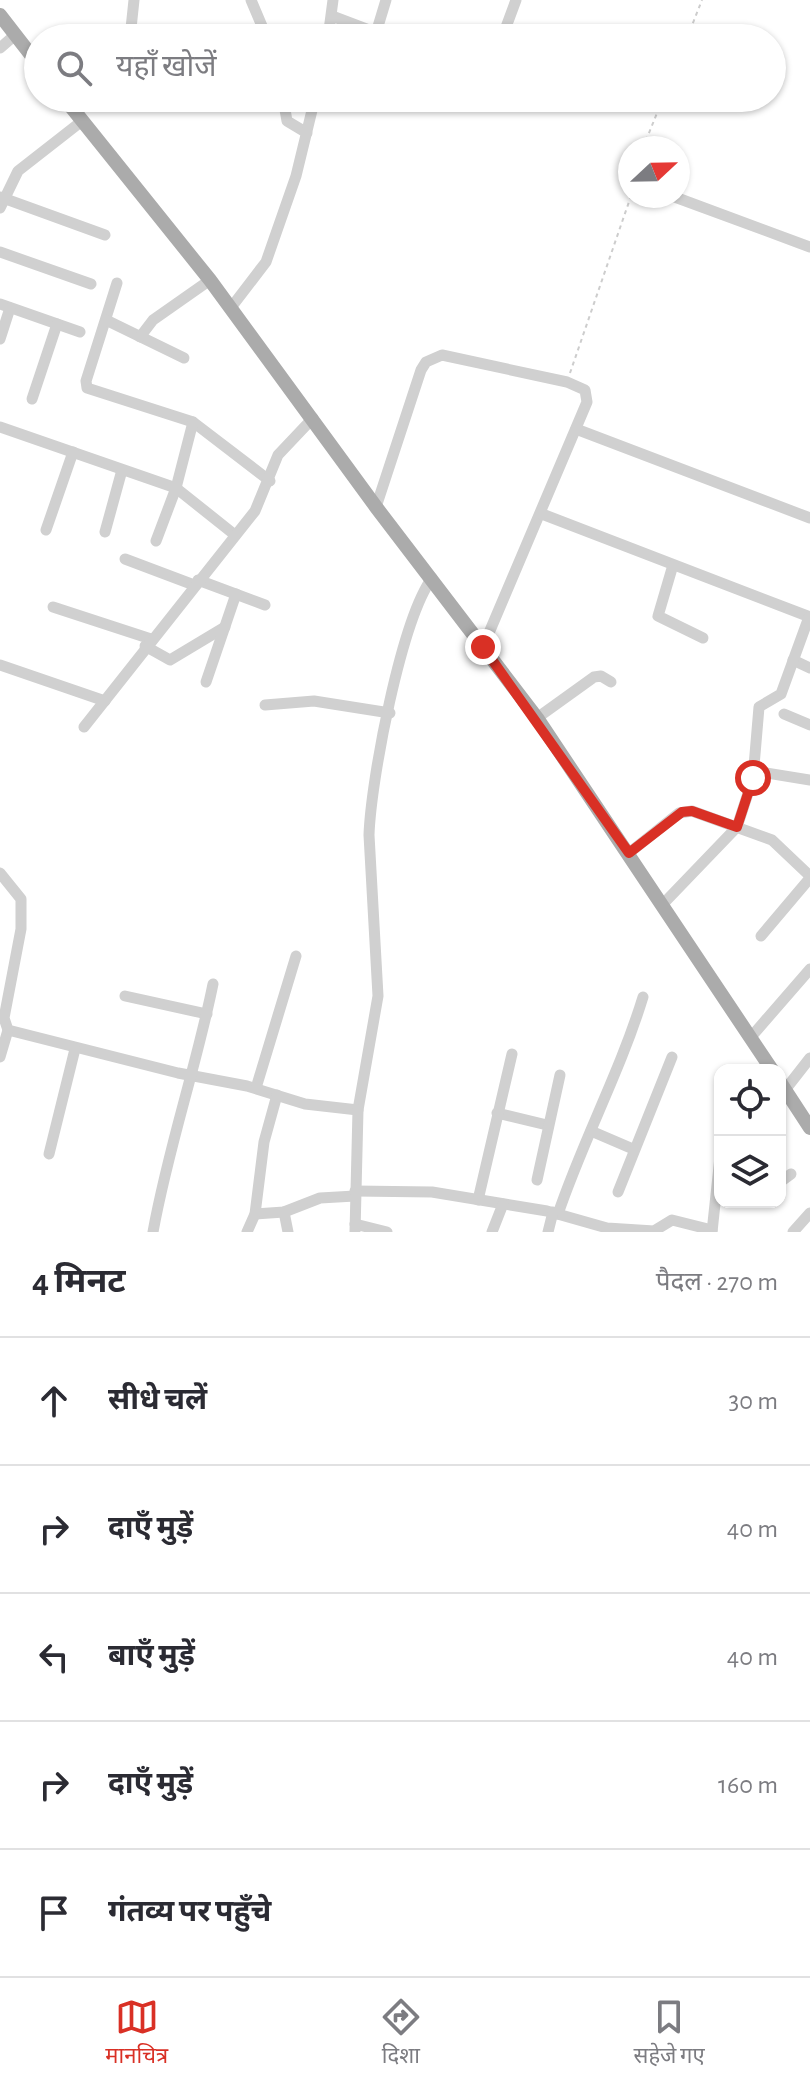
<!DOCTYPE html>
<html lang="hi">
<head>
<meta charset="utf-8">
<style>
	:root { --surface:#fff; --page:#f2f2f3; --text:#2b2b33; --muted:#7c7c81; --line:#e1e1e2; --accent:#d93025 }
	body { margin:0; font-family:"Alegreya Sans","Noto Sans Devanagari",sans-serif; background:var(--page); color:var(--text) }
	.controls { position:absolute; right:24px; bottom:24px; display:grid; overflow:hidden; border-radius:16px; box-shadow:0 2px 6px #0004 }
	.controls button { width:72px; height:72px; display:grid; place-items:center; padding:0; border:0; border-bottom:2px solid var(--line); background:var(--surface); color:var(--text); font:40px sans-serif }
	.compass { position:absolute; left:618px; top:136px; width:72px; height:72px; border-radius:50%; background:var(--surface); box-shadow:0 2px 6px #0004; rotate:68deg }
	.stop { position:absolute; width:24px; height:24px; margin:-18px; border:6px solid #d93025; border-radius:50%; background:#fff }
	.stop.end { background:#d93025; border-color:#fff; box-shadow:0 2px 8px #0008 }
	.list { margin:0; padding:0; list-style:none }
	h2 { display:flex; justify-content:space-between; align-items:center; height:104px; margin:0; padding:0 32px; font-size:34px }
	h2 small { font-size:26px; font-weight:400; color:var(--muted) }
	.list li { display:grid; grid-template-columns:52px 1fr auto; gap:24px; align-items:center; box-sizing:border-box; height:128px; padding:0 32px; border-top:2px solid var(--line) }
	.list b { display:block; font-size:30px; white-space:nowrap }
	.list em { font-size:26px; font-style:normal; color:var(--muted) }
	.icon { flex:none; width:44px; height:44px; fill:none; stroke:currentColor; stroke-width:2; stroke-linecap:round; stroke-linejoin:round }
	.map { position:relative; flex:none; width:810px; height:1232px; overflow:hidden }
	.search { position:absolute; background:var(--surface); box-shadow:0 2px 6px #0004; left:24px; right:24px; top:24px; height:88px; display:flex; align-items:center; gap:20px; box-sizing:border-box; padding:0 28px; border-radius:44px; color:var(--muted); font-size:30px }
	.sheet { height:744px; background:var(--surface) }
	nav { display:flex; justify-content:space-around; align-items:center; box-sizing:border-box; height:112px; border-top:2px solid var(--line); background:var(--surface); font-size:22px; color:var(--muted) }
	nav a { display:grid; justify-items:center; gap:4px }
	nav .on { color:var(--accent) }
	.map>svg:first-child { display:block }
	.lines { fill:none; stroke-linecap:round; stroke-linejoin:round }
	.path { stroke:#cdcdcd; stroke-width:2; stroke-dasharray:4 4; stroke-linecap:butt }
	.minor { stroke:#d0d0d0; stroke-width:11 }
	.major { stroke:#ababab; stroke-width:14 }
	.route { stroke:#d93025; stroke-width:10 }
</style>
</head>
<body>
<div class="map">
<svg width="810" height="1232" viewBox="0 0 810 1232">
	<rect width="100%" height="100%" fill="#fff"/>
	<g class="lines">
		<g class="path">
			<path d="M687 38 702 0"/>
			<path d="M643 148 663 98"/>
			<path d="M570 373 631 196"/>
		</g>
		<g class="minor">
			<path d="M251 0 267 38"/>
			<path d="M332 16 390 38"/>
			<path d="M376 33 386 0"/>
			<path d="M130 38 134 0"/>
			<path d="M328 38 333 0"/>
			<path d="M502 38 516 0"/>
			<path d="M0 48 15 35"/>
			<path d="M283 98 287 121 307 133"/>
			<path d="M672 196 810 247"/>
			<path d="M0 197 105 235"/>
			<path d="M0 208 18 171 82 121"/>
			<path d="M0 252 91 284"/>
			<path d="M117 283 86 381 87 388 193 422 270 481"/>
			<path d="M0 304 80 332"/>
			<path d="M230 309 266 262 296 176 315 98"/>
			<path d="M106 320 184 358"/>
			<path d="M140 337 153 320 210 280"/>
			<path d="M0 339 10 308"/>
			<path d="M32 399 57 324"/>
			<path d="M0 427 176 488 235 535"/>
			<path d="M576 429 810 518"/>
			<path d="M376 507 421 370 426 362 442 355 567 382 585 390 587 402 483 647"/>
			<path d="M542 514 810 617"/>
			<path d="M46 530 73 452"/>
			<path d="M105 532 122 470"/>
			<path d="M156 541 176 488 193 422"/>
			<path d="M125 559 194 585"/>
			<path d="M673 565 658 616 703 638"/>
			<path d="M198 580 265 605"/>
			<path d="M53 607 151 639"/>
			<path d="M145 646 170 660 225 627"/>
			<path d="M793 660 810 668"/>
			<path d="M0 665 105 701"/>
			<path d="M206 682 236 594"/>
			<path d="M265 705 314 701 390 713"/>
			<path d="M784 714 810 725"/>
			<path d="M537 718 594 677 601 676 611 682"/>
			<path d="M84 727 255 511 278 455 313 418"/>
			<path d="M754 771 810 780"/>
			<path d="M629 853 679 813 692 811 772 840 810 876"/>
			<path d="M0 873 21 899V929L4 1018 8 1030 178 1073 247 1086 305 1104 358 1110 378 996 369 835C371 779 401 621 432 578"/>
			<path d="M663 904 737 827 753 778 759 707 781 694 809 617"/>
			<path d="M761 936 810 878"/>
			<path d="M125 996 207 1014"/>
			<path d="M751 1037 810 969"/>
			<path d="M0 1057 8 1030"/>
			<path d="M256 1088 296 956"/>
			<path d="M785 1090 810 1058"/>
			<path d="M497 1113 547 1125"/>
			<path d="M591 1131 633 1149"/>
			<path d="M49 1154 75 1049"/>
			<path d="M537 1180 560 1075"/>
			<path d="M780 1182 791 1174"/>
			<path d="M355 1191 432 1192 547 1211 607 1228 654 1231 672 1220 712 1230"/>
			<path d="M618 1192 672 1057"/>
			<path d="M478 1200 512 1054"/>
			<path d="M284 1212 288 1232"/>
			<path d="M255 1214 284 1212 320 1198 355 1196"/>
			<path d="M558 1214C583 1140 620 1072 643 997"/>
			<path d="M355 1224 387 1232"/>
			<path d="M153 1232C168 1148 196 1068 213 984"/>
			<path d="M247 1232 255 1214 264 1142 277 1095"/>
			<path d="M355 1232 358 1110"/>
			<path d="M492 1232 503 1204"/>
			<path d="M548 1232 553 1212"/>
			<path d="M712 1232 720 1157"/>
			<path d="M793 1232 810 1213"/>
		</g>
		<g class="major">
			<path d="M0 15 38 64"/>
			<path d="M64 98 210 280 376 507 537 718 772 1070"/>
			<path d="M780 1082 810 1128"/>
		</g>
	</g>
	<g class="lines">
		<path class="route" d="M483 647 629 853 682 812 692 811 737 827 753 778"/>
	</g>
</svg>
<div class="controls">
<button><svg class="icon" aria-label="locate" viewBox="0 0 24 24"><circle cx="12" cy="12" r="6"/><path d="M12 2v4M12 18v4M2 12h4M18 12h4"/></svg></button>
<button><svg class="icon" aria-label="layers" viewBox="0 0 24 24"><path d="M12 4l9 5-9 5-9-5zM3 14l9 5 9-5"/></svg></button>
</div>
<svg class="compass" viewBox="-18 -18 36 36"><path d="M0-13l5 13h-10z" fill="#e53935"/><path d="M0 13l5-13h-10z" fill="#7c7c81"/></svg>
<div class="stop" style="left:753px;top:778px"></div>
<div class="stop end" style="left:483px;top:647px"></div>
<div class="search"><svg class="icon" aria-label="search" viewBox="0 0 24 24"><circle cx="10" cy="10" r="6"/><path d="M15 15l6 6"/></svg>यहाँ खोजें</div>
</div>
<section class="sheet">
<h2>4 मिनट<small>पैदल · 270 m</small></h2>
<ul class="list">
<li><svg class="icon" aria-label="ahead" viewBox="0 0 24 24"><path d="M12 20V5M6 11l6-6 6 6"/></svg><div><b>सीधे चलें</b></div><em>30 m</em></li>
<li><svg class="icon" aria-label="right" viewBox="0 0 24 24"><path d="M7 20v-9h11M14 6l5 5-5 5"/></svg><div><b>दाएँ मुड़ें</b></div><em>40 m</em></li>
<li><svg class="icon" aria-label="left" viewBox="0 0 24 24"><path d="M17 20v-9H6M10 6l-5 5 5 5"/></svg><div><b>बाएँ मुड़ें</b></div><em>40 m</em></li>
<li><svg class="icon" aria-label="right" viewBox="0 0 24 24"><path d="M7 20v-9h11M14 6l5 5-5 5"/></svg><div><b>दाएँ मुड़ें</b></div><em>160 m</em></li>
<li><svg class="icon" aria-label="arrive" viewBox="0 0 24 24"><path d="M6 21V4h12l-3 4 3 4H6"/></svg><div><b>गंतव्य पर पहुँचे</b></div></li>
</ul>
</section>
<nav>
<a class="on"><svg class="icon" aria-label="map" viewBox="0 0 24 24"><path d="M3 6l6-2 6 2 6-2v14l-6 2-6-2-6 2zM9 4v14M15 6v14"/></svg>मानचित्र</a>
<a><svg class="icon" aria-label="directions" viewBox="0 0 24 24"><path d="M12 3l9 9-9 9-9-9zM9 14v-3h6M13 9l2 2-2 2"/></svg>दिशा</a>
<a><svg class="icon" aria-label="saved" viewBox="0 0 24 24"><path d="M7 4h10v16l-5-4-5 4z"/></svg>सहेजे गए</a>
</nav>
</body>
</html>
